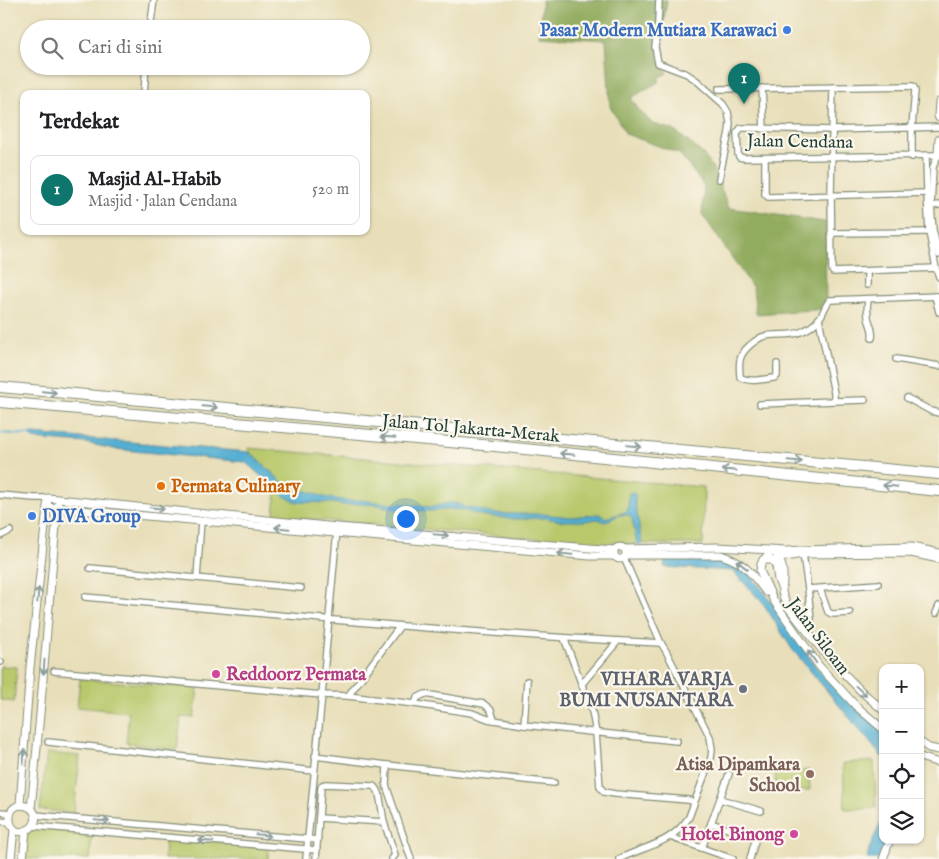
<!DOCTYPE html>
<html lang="id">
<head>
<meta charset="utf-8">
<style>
	:root { --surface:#fff; --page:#f6f6f6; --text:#202124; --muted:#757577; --line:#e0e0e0; --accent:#0f766e }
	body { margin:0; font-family:"IM FELL English",serif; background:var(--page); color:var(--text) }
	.controls { position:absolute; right:15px; bottom:15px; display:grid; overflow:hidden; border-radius:10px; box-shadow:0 1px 4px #0004 }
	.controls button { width:45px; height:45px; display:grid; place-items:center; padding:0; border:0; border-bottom:1px solid var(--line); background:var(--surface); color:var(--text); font:25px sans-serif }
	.you { position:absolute; left:405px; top:518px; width:18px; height:18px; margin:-12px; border:4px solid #fff; border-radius:50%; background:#1a73e8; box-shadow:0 0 0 8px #1a73e833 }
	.badge { display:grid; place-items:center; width:32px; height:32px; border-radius:50%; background:var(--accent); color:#fff; font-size:16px; font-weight:700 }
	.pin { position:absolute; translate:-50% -41px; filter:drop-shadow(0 1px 2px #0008) }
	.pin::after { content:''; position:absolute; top:26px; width:18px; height:15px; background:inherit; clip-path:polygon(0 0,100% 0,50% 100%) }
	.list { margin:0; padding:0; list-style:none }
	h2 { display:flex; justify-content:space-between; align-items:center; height:65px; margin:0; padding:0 20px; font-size:21px }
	h2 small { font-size:16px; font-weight:400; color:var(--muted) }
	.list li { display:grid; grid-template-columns:32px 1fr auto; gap:15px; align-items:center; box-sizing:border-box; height:70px; margin:0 10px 10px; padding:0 10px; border:1px solid var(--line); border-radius:10px }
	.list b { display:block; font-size:19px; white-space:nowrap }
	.list p { margin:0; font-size:16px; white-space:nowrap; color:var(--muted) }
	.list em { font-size:16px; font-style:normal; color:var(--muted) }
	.icon { flex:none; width:28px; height:28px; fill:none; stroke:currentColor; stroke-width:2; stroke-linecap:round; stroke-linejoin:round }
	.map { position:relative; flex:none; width:939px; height:859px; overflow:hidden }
	.search { position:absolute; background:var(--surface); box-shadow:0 1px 4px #0004; left:20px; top:20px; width:350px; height:55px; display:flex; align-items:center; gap:12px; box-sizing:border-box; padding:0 18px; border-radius:28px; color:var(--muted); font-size:19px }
	.panel { position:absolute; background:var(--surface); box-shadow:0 1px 4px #0004; left:20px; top:90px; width:350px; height:145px; border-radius:10px }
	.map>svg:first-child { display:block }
	.green { fill:#b8c86b; stroke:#6c8250 }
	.forest { fill:#92ac5f; stroke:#58744a }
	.water { fill:#55afd2; stroke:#3a7683 }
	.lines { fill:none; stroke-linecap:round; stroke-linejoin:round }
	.stream { stroke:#55afd2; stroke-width:2 }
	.minor-casing { stroke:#848e77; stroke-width:8 }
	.tertiary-casing { stroke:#848e77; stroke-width:9 }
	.motorway-casing { stroke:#848e77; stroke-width:12 }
	.minor { stroke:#fff; stroke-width:5.5 }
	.tertiary { stroke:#fff; stroke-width:7 }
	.motorway { stroke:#fff; stroke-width:10 }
	.oneway { stroke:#8f9e9a }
	.shop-dot { fill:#3f7fe0; stroke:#fbf7ec; stroke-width:2 }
	.food-dot { fill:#e8710a; stroke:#fbf7ec; stroke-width:2 }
	.hotel-dot { fill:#d1479c; stroke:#fbf7ec; stroke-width:2 }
	.worship-dot { fill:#6b7280; stroke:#fbf7ec; stroke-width:2 }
	.education-dot { fill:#8d6e63; stroke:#fbf7ec; stroke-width:2 }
	.labels { text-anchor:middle; stroke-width:4.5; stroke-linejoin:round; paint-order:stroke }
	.shop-label { font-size:18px; font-weight:bold; fill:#366cbe; stroke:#fbf7ec; text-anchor:end }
	.street-label { font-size:18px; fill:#1f3d34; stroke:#fbf7ec }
	.food-label { font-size:18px; font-weight:bold; fill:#c56008; stroke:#fbf7ec; text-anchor:start }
	.hotel-label { font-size:18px; font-weight:bold; fill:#b23c85; stroke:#fbf7ec; text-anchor:start }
	.worship-label { font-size:18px; font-weight:bold; fill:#5b616d; stroke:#fbf7ec; text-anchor:end }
	.education-label { font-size:18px; font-weight:bold; fill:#785e54; stroke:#fbf7ec; text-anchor:end }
</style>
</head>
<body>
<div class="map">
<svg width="939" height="859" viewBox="0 0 939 859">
	<rect width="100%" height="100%" fill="#fbf7ec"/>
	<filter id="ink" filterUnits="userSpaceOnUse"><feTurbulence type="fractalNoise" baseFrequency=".02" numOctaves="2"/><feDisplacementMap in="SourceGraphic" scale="10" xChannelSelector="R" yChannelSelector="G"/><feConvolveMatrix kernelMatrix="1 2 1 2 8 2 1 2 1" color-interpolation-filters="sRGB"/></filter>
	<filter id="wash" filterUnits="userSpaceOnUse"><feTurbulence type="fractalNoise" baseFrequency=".0096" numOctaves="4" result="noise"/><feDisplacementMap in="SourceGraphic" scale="20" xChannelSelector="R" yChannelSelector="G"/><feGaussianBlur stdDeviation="1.12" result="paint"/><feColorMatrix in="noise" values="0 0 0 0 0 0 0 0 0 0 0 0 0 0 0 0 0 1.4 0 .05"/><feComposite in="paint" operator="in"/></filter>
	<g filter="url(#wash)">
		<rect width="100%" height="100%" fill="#e8dfba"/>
		<g class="green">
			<path d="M248 448 704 487 703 544H626C619 541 615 541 609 545L274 516 277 477 248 450Z"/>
			<path d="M0 666 17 667 14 702 0 700Z"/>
			<path d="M80 679 198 688 194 718 181 717 177 750 126 743 129 712 77 707Z"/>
			<path d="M47 753 80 756 74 813 40 810Z"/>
			<path d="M874 761 876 808 845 809 843 763Z"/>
			<path d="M809 770 810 790 776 792 775 772Z"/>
			<path d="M33 826 92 831 90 859H23L26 831Z"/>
			<path d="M165 837 269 846 268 859H164Z"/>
		</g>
		<path class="forest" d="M542 0H667L658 58 667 73 658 78 660 81 631 98 638 109 653 124 674 130 703 154 712 167 729 208 825 222 826 309 756 314 753 288 702 214 704 186 680 154 626 134 610 106 606 40 539 36Z"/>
		<g class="water">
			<path d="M33 434 249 452 290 489 307 491 324 497 348 501 361 500 393 504H405L416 506 433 507 449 503 459 504 465 508 471 507 489 513 507 514H543L570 517 599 514 605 518 626 512 628 509 629 493 632 492 635 494V502L642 544H637L632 518C625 510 613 518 605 522L598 519 584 521H561L545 518 516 519 483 516 459 509 430 511 407 510 399 511 394 508 386 507 379 505 357 504 344 505 333 503 296 502 284 496 245 462 114 449 86 443 33 439 30 436V435Z"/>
			<path d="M666 558 722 559 735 563 745 568 772 602 816 667 883 731V758L792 649 763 603 733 571 664 567Z"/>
			<path d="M883 817V840H886L879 859H867L869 849Z"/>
		</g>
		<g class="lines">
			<path class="stream" d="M0 433 30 435"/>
		</g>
	</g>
	<g filter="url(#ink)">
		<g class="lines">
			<defs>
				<g id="minor">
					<path d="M659 0 658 23 655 47 658 63 687 74 696 80 723 104 728 112 730 123 729 132 719 179"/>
					<path d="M150 29 154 0"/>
					<path d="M833 87 831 195 832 270 833 272 936 268 939 277"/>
					<path d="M762 88 764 129"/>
					<path d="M719 89 913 86 915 90 912 128V157"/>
					<path d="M144 94 146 66"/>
					<path d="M938 155 744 158 739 157 738 154 737 133 741 128H744L833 130 939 127"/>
					<path d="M938 155 933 167 931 206 933 230 939 255"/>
					<path d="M926 156 927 194 929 232 936 268"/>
					<path d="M765 158V194L768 197 927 193"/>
					<path d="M931 206 939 205"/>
					<path d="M831 233 929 232"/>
					<path d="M867 271V285"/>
					<path d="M935 296 939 312"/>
					<path d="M868 299C867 305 867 311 868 317 869 324 874 330 872 338"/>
					<path d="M896 359 939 366"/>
					<path d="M777 364V376L774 378C763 379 749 383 740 377 739 363 738 356 749 346 753 343 757 339 762 337 775 332 790 338 803 331 810 328 817 322 821 316 824 311 826 304 830 300L939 296"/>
					<path d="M907 398 931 411 939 413"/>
					<path d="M834 401 865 400"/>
					<path d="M760 404 834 401V393L819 319"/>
					<path d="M0 495 34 498H48"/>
					<path d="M0 536 10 531"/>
					<path d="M803 554 808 589 811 620"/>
					<path d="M624 558 661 643"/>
					<path d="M90 568 301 588"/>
					<path d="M197 578 201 521"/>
					<path d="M808 589 878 584"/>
					<path d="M820 589 828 612 832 614 850 613"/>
					<path d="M85 597C277 615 468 634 661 643L666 651 710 737 712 749 711 758 689 817C672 844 645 846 619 859"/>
					<path d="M936 613 939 606"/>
					<path d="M564 638 592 711 596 733 600 787 604 792 615 794 688 800 694 802"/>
					<path d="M0 662H1"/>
					<path d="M54 671 322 695 348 696 415 704 472 713 488 719 524 725 677 741"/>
					<path d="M582 684 618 641"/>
					<path d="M348 696 400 626"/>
					<path d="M415 704 417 698 425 694 484 704 491 710 494 720"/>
					<path d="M524 725 527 681"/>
					<path d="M48 742 314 771"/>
					<path d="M315 756 387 765 554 783"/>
					<path d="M387 765 386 785 411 859"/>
					<path d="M720 799 761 811"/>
					<path d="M0 812 10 813"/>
					<path d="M35 815 318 840"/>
					<path d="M319 818 384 822"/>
					<path d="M0 821 9 822"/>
					<path d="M711 823 754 838 755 841 750 859"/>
					<path d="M33 826 317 850"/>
					<path d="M670 837 733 859"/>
					<path d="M702 848 729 774"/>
					<path d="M306 859 322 695 337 530"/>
					<path d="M316 859 321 788 322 785 325 784 373 786 377 789 379 793 384 822 395 855 392 859"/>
				</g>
				<g id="tertiary">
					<path d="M939 102 938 116 939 118"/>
					<path d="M939 139 938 155H939"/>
					<path d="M47 507 590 556H614"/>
					<circle cx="620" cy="553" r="6"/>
					<path d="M625 549 718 547 786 551 802 550 912 547 939 553"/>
					<path d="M773 551 767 556 763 560 761 564 760 571 774 601 819 666 856 706 883 729"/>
					<path d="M773 551C781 560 784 568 783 580 783 584 782 588 782 592 783 598 786 602 788 607L827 656 861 691 883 710"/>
					<path d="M626 555H721C746 563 750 572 766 592"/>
					<path d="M779 558 803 554 911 553 939 559"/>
					<path d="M763 560H771L774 562 776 566 778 580 782 589"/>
					<path d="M920 742 929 748 939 750"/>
					<path d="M920 757 939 763"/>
					<path d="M20 805 30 668 48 498 337 527 614 550"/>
					<path d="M31 808C2 794 5 841 27 830 37 826 38 815 31 808 42 707 48 606 58 505"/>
					<path d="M11 859 14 829"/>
					<path d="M23 859 26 831"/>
					<path d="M883 859 890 840"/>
				</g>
				<g id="motorway">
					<path d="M0 387 939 474"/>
					<path d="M0 402 505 447 939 491"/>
				</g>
			</defs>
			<use href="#minor" class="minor-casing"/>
			<use href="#tertiary" class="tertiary-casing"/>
			<use href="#motorway" class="motorway-casing"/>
			<use href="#minor" class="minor"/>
			<use href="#tertiary" class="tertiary"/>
			<use href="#motorway" class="motorway"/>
		</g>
		<defs><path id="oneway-shaft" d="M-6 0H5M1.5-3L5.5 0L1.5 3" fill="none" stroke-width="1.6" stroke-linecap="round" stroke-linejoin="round" transform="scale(1.25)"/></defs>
		<g class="oneway">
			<use href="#oneway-shaft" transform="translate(49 392) rotate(5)"/>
			<use href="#oneway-shaft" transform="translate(210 407) rotate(5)"/>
			<use href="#oneway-shaft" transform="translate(388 437) rotate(-175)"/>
			<use href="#oneway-shaft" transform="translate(634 446) rotate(5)"/>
			<use href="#oneway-shaft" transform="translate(567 454) rotate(-174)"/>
			<use href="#oneway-shaft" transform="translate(795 461) rotate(5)"/>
			<use href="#oneway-shaft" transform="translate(729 470) rotate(-174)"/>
			<use href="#oneway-shaft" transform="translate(890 486) rotate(-174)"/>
			<use href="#oneway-shaft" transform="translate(157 508) rotate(6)"/>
			<use href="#oneway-shaft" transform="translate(282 528) rotate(-175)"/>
			<use href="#oneway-shaft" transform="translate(441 535) rotate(5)"/>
			<use href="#oneway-shaft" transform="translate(565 554) rotate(-175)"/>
			<use href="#oneway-shaft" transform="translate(742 565) rotate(-142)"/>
			<use href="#oneway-shaft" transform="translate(38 595) rotate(-84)"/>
			<use href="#oneway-shaft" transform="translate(812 657) rotate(-125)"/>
			<use href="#oneway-shaft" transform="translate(44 667) rotate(94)"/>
			<use href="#oneway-shaft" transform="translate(861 691) rotate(43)"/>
			<use href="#oneway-shaft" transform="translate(24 757) rotate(-86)"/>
			<use href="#oneway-shaft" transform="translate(102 821) rotate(5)"/>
			<use href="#oneway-shaft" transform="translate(263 835) rotate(5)"/>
			<use href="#oneway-shaft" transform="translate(206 841) rotate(-175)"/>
		</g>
	</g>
	<g class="shop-dot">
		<circle cx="787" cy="30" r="5"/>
		<circle cx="32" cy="516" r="5"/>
	</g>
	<circle class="food-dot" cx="161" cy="486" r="5"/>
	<g class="hotel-dot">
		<circle cx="216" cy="674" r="5"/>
		<circle cx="794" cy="834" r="5"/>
	</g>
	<circle class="worship-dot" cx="743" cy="689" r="5"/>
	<circle class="education-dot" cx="810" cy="774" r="5"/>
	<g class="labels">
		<g class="shop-label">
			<text x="777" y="36">Pasar Modern Mutiara Karawaci</text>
			<text x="42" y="522" text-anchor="start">DIVA Group</text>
		</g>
		<g class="street-label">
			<text transform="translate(800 141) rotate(1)" y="6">Jalan Cendana</text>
			<text transform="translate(471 428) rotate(5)" y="6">Jalan Tol Jakarta–Merak</text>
			<text transform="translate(819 636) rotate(53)" y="6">Jalan Siloam</text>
		</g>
		<g class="food-label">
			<text x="171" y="492">Permata Culinary</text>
		</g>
		<g class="hotel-label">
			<text x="226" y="680">Reddoorz Permata</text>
			<text x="784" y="840" text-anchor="end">Hotel Binong</text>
		</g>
		<g class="worship-label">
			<text x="733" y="685">VIHARA VARJA<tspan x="733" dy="21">BUMI NUSANTARA</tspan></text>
		</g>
		<g class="education-label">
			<text x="800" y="770">Atisa Dipamkara<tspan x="800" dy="21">School</tspan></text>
		</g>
	</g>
</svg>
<div class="controls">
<button>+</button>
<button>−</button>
<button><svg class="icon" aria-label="locate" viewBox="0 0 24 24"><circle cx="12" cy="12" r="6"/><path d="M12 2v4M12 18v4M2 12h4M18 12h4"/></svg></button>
<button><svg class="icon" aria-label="layers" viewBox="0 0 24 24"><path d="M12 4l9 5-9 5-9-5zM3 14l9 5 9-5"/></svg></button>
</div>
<div class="you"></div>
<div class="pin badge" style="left:744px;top:104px">1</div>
<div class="search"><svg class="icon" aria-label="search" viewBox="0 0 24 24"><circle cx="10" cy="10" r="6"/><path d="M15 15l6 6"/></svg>Cari di sini</div>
<section class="panel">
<h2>Terdekat<small></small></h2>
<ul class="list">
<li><span class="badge">1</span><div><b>Masjid Al-Habib</b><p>Masjid · Jalan Cendana</p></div><em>520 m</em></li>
</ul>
</section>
</div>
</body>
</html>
